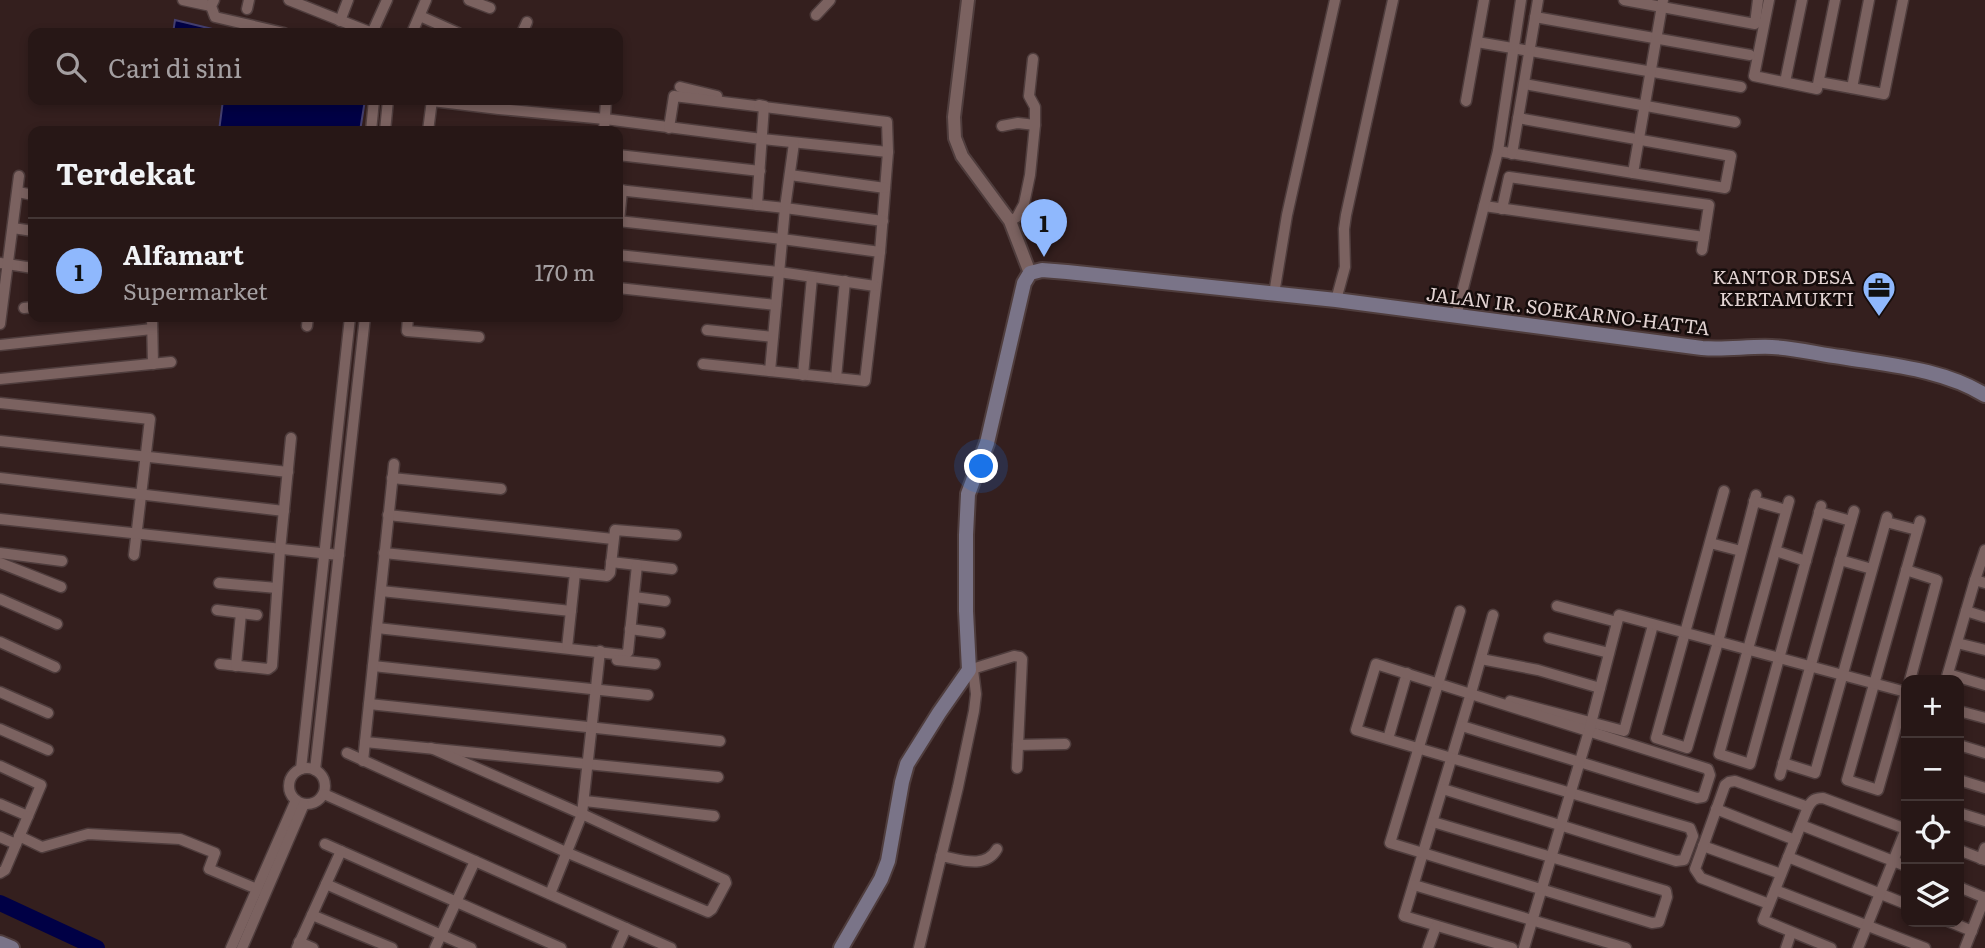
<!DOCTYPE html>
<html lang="id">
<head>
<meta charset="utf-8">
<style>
	:root { --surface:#271716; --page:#332423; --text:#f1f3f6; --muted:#a49fa1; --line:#433635; --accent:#8fb8fd }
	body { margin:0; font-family:Literata,serif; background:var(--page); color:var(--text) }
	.controls { position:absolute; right:21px; bottom:21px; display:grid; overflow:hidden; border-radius:14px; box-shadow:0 4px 10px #0003 }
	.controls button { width:63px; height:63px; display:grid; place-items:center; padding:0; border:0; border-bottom:2px solid var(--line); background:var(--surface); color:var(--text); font:35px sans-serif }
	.you { position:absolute; left:982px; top:467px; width:24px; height:24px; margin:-18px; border:5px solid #fff; border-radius:50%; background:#1a73e8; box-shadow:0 0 0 10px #1a73e833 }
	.badge { display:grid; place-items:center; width:46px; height:46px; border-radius:50%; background:var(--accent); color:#111; font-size:23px; font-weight:700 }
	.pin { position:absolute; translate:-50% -58px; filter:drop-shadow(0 2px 4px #0008) }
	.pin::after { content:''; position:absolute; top:37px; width:24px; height:21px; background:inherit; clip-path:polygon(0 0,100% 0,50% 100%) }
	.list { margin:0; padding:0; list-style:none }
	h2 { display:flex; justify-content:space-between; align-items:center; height:91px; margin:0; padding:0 28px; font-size:30px }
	h2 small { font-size:23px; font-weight:400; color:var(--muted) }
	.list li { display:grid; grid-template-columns:46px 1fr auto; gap:21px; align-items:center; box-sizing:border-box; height:105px; padding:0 28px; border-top:2px solid var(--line) }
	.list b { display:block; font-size:26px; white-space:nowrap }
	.list p { margin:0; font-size:23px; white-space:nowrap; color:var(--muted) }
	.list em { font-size:23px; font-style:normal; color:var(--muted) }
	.icon { flex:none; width:38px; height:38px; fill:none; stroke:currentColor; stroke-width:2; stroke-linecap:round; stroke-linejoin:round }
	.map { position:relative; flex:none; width:1985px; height:948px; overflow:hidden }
	.search { position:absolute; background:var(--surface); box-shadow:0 4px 10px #0003; left:28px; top:28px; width:595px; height:77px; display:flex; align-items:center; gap:18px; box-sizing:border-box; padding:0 24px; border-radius:14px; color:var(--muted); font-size:26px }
	.panel { position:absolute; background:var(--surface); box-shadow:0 4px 10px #0003; left:28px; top:126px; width:595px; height:196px; border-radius:14px }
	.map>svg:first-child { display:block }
	.water { fill:#000045; stroke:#443f6f; stroke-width:2 }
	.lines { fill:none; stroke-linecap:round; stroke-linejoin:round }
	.river { stroke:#000045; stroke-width:16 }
	.minor-casing { stroke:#4f3d3d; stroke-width:13 }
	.tertiary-casing { stroke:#4f3d3d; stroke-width:16 }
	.secondary-casing { stroke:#4f3d3d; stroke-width:18 }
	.minor { stroke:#7b6260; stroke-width:10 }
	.tertiary { stroke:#7b6260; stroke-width:12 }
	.secondary { stroke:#7a7488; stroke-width:14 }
	.labels { text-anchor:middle; stroke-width:5; stroke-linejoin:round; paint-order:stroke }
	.poi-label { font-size:19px; fill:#e2d3d2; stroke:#150c0b; text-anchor:end }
	.street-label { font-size:19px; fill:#e2d3d2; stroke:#150c0b }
</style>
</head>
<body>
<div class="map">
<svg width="1985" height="948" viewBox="0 0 1985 948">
	<rect width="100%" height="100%" fill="#341f1e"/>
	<g class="water">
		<path d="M175 20 229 33H173Z"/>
		<path d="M223 100H365L360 131H219Z"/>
	</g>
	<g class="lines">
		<path class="river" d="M0 903 97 948"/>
		<defs>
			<g id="minor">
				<path d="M183 0 211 6"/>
				<path d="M214 0 211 6 215 17 284 33"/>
				<path d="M289 0 372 33 387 0"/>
				<path d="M469 0 490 8"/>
				<path d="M1624 0 1755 24 1758 0"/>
				<path d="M1769 0 1754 76 1817 89 1835 0"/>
				<path d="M247 9 249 0"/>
				<path d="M816 15 830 0"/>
				<path d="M420 16 458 33"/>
				<path d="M1535 17 1750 55"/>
				<path d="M340 21 348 0"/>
				<path d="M412 33 426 0"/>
				<path d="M522 33 527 22"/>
				<path d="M1477 42 1741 87"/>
				<path d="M1785 82 1802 0"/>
				<path d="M1819 82 1884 94 1903 0"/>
				<path d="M1524 84 1735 122"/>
				<path d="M680 87 717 96"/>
				<path d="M1852 88 1869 0"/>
				<path d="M432 101 499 109 605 119 762 139 888 152"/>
				<path d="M1466 101 1484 0"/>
				<path d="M1002 126 1018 123 1035 125"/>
				<path d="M669 128 674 96 887 122 888 152 880 252 865 381 703 364"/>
				<path d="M371 131 374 100"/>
				<path d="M385 131 388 100"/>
				<path d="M428 131 432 100"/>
				<path d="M604 131 606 100"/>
				<path d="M1498 151 1725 188 1731 156 1518 118"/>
				<path d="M1512 154 1538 0"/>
				<path d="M618 155 760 171"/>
				<path d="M1633 173 1663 0"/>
				<path d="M790 175 885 188"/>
				<path d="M618 190 785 208 883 221"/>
				<path d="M18 192 33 195"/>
				<path d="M757 205 764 106 759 105"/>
				<path d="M1484 206 1704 237"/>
				<path d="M1502 209 1509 177 1709 205 1702 250"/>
				<path d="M618 221 782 239 880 252"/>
				<path d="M619 221 622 190"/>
				<path d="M1010 221 1017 217 1024 204 1030 175 1035 125V107L1029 96 1033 59"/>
				<path d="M13 228 33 231"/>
				<path d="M618 255 779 272 875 286"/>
				<path d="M0 263 33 268"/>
				<path d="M618 288 776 305"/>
				<path d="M1274 294 1287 215 1335 0"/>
				<path d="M1336 300 1345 267 1344 229 1346 215 1393 0"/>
				<path d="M24 308 33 307"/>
				<path d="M1456 316 1498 151 1521 0"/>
				<path d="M152 317 153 364"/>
				<path d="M408 317 407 331 479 337"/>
				<path d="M0 324 19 176"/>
				<path d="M307 326 308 317"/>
				<path d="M707 330 773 337"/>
				<path d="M0 345 152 329"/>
				<path d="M770 371 785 208 794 143"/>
				<path d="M803 375 812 277"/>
				<path d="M836 378 845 281"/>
				<path d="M0 379 171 362"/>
				<path d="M0 403 150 419 134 555"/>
				<path d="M0 441 288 472"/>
				<path d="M0 478 284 511"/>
				<path d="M392 478 501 489"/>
				<path d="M1724 491 1656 738 1687 748 1718 642 1756 495"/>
				<path d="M1754 501 1786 510"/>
				<path d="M1789 501 1719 754 1750 764 1821 506"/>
				<path d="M1819 512 1851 521"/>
				<path d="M388 515 613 539"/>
				<path d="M0 519 339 555"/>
				<path d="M1886 522 1917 530"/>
				<path d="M1710 543 1741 551"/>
				<path d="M1776 551 1806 561"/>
				<path d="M0 553 62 561"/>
				<path d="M384 553 607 576 610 573 615 530 676 535"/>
				<path d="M1840 560 1872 569"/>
				<path d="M611 562 672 569"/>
				<path d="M0 563 61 587"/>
				<path d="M1906 570 1937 580 1910 680"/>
				<path d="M1975 580 1985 583"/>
				<path d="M219 583 277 588"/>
				<path d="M381 591 571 611"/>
				<path d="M634 597 665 601"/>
				<path d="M0 599 57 624"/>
				<path d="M1557 606 1617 622"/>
				<path d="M217 610 257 615"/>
				<path d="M1966 611 1985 617"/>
				<path d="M1493 615 1471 693 1404 916 1512 948"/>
				<path d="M377 628 624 655 628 652 637 565"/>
				<path d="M630 629 660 633"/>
				<path d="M1549 638 1609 653"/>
				<path d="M0 642 55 667"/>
				<path d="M1957 643 1985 650"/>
				<path d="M567 648 575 573"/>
				<path d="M1481 659 1538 670 1600 688"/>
				<path d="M617 660 655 664"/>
				<path d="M220 664 268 669 272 666 280 550 291 438"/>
				<path d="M236 666 241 613"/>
				<path d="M373 666 648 695"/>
				<path d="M969 670 1014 656 1020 657 1022 659 1017 768"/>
				<path d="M1948 674 1985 685"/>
				<path d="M1946 680 1975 580 1985 550"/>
				<path d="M0 692 48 713"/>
				<path d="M1906 692 1878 790 1847 780 1920 521"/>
				<path d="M1510 701 1624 731 1653 625"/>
				<path d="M369 704 720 741"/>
				<path d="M1959 711 1985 718"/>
				<path d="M0 729 48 750"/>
				<path d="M1388 739 1407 673"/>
				<path d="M365 742 718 777"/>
				<path d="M1018 745 1065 744"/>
				<path d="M1959 745 1985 753"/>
				<path d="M347 753 568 853 708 912 712 909 726 883 725 880 582 814 431 748"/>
				<path d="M363 761 394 464"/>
				<path d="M1783 763 1815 773 1887 517"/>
				<path d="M0 766 41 785 28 816 0 804"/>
				<circle cx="307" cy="786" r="18"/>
				<path d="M301 769 350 317"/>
				<path d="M315 770 365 317"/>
				<path d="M1780 775 1854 511"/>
				<path d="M1959 780 1985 788"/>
				<path d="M1443 789 1676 861 1684 860 1693 836 1690 828 1356 730 1376 664 1708 769 1710 775 1703 797 1697 798 1462 726"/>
				<path d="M324 794 671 948"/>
				<path d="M585 801 714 816"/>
				<path d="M1716 809 1795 840"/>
				<path d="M1959 813 1985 821"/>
				<path d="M1433 822 1666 891 1667 897 1659 922 1652 923 1390 843 1460 611"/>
				<path d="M1801 825 1906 866"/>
				<path d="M19 836 42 847 88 834 180 839 215 853 209 869 257 889"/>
				<path d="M0 837 16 844"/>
				<path d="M325 844 561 948"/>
				<path d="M1703 846 1781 874"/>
				<path d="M1959 850 1985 860"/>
				<path d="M941 856C959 859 985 870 997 849"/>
				<path d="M1788 857 1906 904"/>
				<path d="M1981 859 1985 848"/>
				<path d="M0 873 5 870 28 816"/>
				<path d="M326 884 471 948"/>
				<path d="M1414 885 1626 948"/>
				<path d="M1959 887 1985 898"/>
				<path d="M1775 890 1925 948"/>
				<path d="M550 894 582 814 600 651"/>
				<path d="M1769 904 1701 878 1695 869 1725 785 1729 782 1735 781 1808 807"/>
				<path d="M312 915 392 948"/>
				<path d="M1950 922 1972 931"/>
				<path d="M299 942 313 948"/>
				<path d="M231 948 296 800"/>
				<path d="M242 948 304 804"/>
				<path d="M297 948 341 851"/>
				<path d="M435 948 475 861"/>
				<path d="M617 948 626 928"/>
				<path d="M919 948 958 787 974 711 976 694 973 670"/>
				<path d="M1428 948 1436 926"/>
				<path d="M1524 948 1589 731 1619 615 1906 692"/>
				<path d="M1786 948 1791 933"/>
				<path d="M1831 948 1763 920 1808 807C1812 800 1815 798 1823 798L1906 829 1858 948"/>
				<path d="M1965 948 1985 897"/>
			</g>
			<path id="tertiary" d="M968 0 954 117 955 138 962 156 1010 221 1030 273"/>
			<g id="secondary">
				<path d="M0 943 12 948"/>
				<path d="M841 948 881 879 888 861 902 782 907 764 939 713 969 670 966 611V535L968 494 987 443 1024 283 1030 273 1042 270 1067 272 1336 300 1702 348C1726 350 1748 346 1772 347 1795 348 1818 354 1841 357 1889 365 1943 369 1985 395"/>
			</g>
		</defs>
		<use href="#minor" class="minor-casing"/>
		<use href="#tertiary" class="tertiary-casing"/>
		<use href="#secondary" class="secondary-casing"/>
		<use href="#minor" class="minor"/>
		<use href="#tertiary" class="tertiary"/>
		<use href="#secondary" class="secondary"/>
	</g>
	<defs>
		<symbol id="office-pin" viewBox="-11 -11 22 30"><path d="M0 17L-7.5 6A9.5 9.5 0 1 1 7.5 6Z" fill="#8fb8fd" stroke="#150c0b"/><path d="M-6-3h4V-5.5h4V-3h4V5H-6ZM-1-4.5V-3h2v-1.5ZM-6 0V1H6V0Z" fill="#111"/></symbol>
	</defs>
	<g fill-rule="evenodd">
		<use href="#office-pin" x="1860" y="269" width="38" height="52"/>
	</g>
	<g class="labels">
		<g class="poi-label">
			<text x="1854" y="284">KANTOR DESA<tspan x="1854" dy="22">KERTAMUKTI</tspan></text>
		</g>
		<g class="street-label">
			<text transform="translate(1568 311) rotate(7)" y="7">JALAN IR. SOEKARNO-HATTA</text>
		</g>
	</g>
</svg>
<div class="controls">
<button>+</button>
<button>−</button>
<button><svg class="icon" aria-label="locate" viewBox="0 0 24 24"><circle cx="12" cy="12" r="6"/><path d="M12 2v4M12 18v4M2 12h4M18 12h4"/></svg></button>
<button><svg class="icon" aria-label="layers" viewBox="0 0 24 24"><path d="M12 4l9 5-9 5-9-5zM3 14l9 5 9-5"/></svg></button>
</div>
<div class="you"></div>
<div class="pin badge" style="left:1044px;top:257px">1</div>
<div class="search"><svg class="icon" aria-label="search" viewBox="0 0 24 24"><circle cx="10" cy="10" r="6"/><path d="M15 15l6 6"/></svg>Cari di sini</div>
<section class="panel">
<h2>Terdekat<small></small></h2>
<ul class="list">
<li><span class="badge">1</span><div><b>Alfamart</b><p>Supermarket</p></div><em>170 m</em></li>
</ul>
</section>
</div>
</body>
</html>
